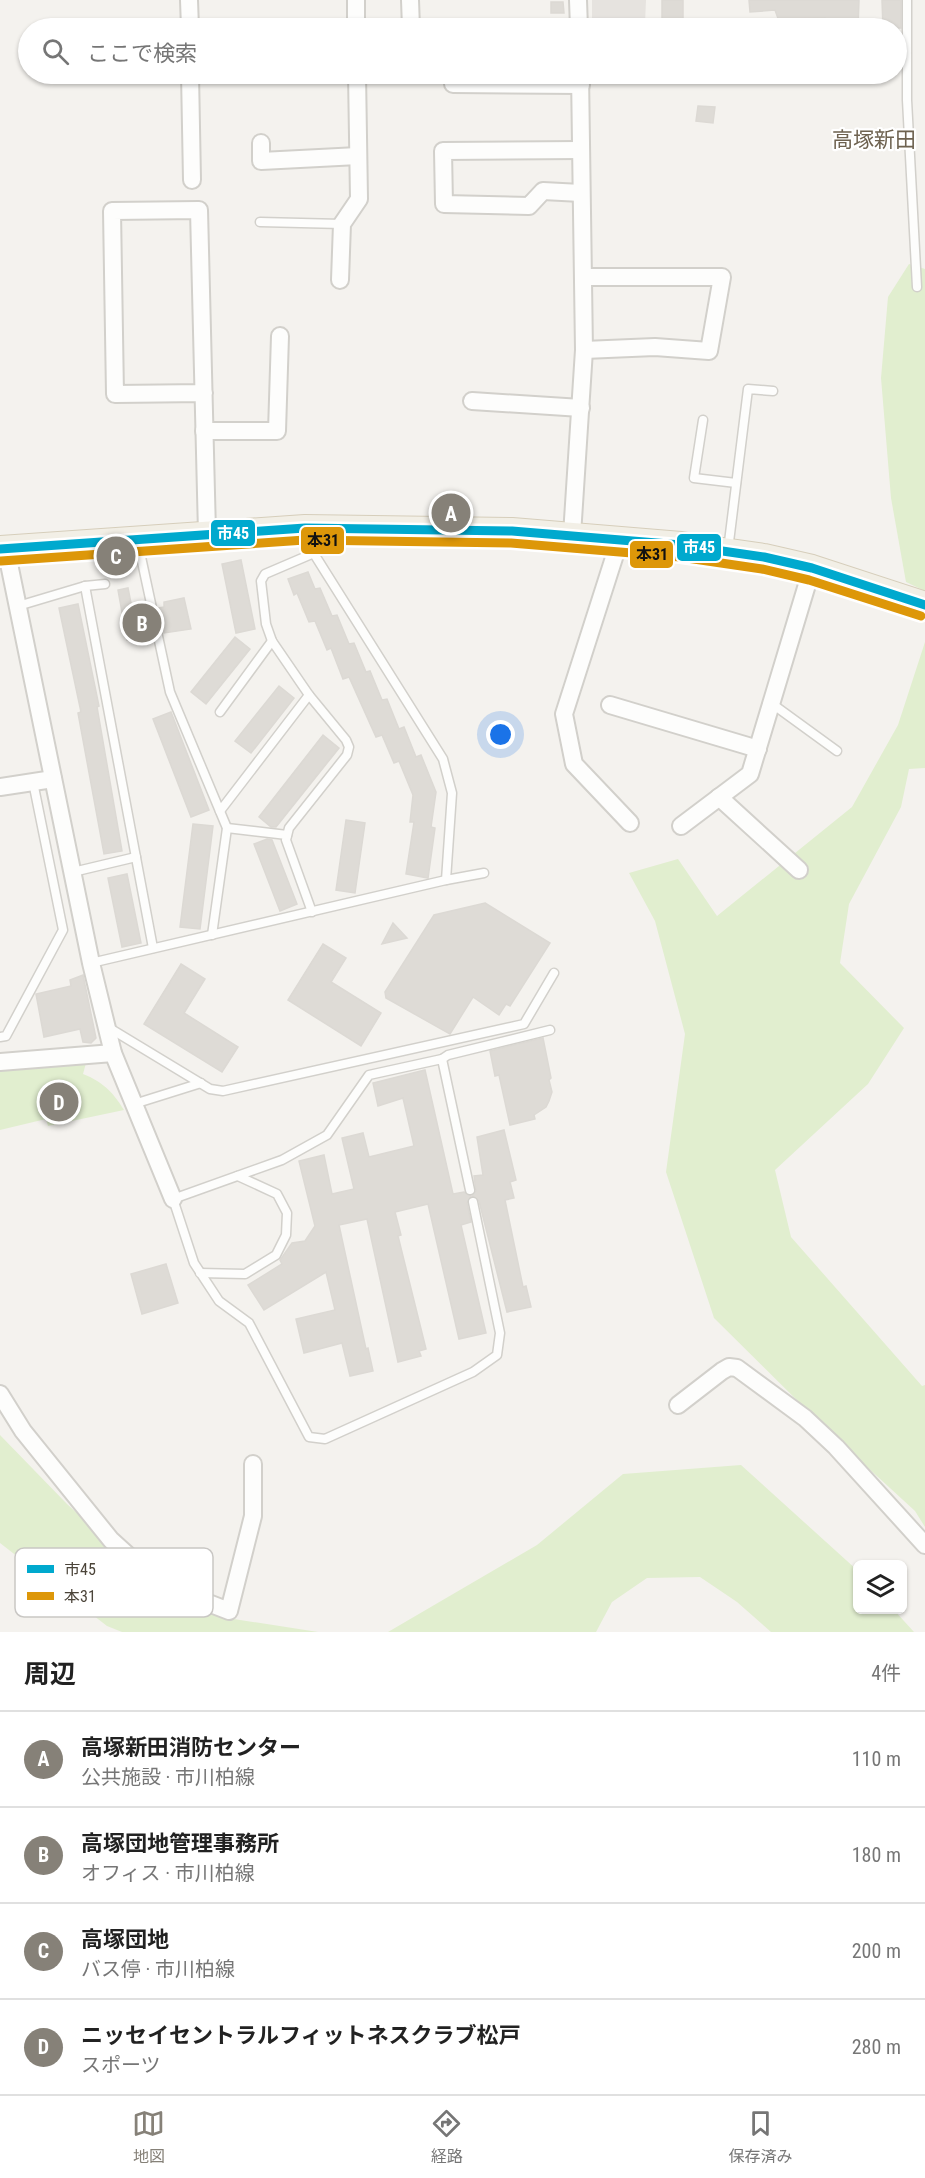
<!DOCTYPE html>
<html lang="ja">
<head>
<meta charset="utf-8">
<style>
	:root { --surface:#fff; --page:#f6f6f6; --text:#222; --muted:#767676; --line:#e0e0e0; --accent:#868178 }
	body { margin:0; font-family:"Roboto Condensed","Noto Sans JP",sans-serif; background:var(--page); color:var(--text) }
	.controls { position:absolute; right:18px; bottom:18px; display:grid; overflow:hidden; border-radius:9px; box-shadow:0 2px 4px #0004 }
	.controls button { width:54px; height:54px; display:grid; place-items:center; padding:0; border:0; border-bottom:2px solid var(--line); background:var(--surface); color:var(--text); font:30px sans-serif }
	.you { position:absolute; left:501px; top:735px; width:21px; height:21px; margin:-15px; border:4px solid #fff; border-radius:50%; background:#1a73e8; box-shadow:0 0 0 9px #1a73e833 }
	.badge { display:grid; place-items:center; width:39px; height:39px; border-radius:50%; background:var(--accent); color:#fff; font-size:20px; font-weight:700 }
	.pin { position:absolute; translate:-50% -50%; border:3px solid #fff; box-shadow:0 2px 6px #0006 }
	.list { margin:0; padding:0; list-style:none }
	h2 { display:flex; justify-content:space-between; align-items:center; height:78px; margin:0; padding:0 24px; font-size:26px }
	h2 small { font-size:20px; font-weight:400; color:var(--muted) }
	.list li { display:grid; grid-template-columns:39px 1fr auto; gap:18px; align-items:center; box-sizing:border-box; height:96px; padding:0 24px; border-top:2px solid var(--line) }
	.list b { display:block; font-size:22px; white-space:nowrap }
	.list p { margin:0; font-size:20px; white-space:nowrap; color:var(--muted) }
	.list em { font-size:20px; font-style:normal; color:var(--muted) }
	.icon { flex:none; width:33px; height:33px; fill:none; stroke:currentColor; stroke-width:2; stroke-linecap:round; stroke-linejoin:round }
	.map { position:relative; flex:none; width:925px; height:1632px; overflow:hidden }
	.search { position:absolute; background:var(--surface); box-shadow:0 2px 4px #0004; left:18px; right:18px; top:18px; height:66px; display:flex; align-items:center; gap:15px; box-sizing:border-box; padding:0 21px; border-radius:33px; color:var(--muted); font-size:22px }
	.sheet { height:462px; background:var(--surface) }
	nav { display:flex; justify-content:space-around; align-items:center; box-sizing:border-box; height:84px; border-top:2px solid var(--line); background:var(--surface); font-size:16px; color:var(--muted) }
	nav a { display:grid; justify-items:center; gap:3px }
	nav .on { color:var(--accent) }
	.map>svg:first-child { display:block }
	.green { fill:#e1eecf }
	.parking { fill:#e6e3df }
	.building { fill:#dedbd6; stroke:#dcd9d4; stroke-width:1.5 }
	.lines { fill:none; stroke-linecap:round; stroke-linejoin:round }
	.lane-casing { stroke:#d2d0cb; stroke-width:11 }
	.street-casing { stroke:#d2d0cb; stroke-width:20 }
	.primary-casing { stroke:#d6cebb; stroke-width:28 }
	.lane { stroke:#fdfdfc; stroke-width:8 }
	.street { stroke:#fdfdfc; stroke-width:16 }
	.primary { stroke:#f2efe6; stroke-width:26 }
	.bus-1-casing { stroke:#fff; stroke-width:14 }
	.bus-2-casing { stroke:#fff; stroke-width:14 }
	.bus-1 { stroke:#00a9ce; stroke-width:9 }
	.bus-2 { stroke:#dd9709; stroke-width:9 }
	.labels { text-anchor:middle; stroke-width:4.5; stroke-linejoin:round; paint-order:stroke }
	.neighbourhood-label { font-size:21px; fill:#6e6250; stroke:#fff }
	.key { fill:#fff; stroke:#c9c7c4; stroke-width:1.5 }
	.key-label { font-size:16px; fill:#4b4439 }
	.line-badge { stroke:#fff; stroke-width:2 }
	.badge-label { font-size:16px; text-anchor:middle; font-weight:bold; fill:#fff }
	.pale-badge-label { font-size:16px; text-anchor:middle; font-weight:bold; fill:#111 }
</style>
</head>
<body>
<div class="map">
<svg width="925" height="1632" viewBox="0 0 925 1632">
	<rect width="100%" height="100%" fill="#f4f2ee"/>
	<g class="green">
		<path d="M909 264 925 269V591L906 582 891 498 881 378 888 297Z"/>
		<path d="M925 642V768L909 769 901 807 849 904 840 963 904 1028 868 1084 775 1170 791 1237 922 1386 925 1385V1527L915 1511 830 1433 714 1318 666 1172 685 1034 655 921 629 873 678 859 717 916 852 807 898 725Z"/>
		<path d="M86 1063 83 1074C103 1082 113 1092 124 1110L48 1126 46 1119 0 1130V1067Z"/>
		<path d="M0 1435 67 1504 145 1576 221 1617 318 1632H122L107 1626 0 1543Z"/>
		<path d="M741 1465 857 1570 858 1610H894L914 1632H771L737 1602 700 1577 647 1578 612 1602 596 1632H388L537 1545 623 1474Z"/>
	</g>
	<path class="parking" d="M592 0H646L645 24 592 25Z"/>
	<g class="building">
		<rect x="662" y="0" width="21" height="28"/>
		<path d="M749 0H859L858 28H825V18L791 19 792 23 780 24 775 10 750 12Z"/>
		<path d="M882 0H901V28H883Z"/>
		<path d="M551 2H563L564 13H551Z"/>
		<path d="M698 106 715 107 713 123 696 121Z"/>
		<path d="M241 560 255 629 236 633 222 564Z"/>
		<path d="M308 572 315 589 320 588 332 616 337 615 349 644 354 643 366 672 370 671 382 700 387 699 399 729 404 727 416 757 421 755 436 792 431 827 435 828 428 878 406 874 414 822H410L413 795 399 761 394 763 382 735 376 737 349 677 343 679 331 648 327 650 315 621 309 622 297 593 294 595 288 579Z"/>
		<path d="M128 588 133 613 146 610 151 635 127 640 118 590Z"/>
		<path d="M184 598 191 629 164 633 158 608 164 607V602Z"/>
		<path d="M78 604 99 706 97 707 122 851 104 854 78 713 81 712 59 608Z"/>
		<path d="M235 637 250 649 206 704 191 692Z"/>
		<path d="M279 686 294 698 251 753 235 741Z"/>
		<path d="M171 712 209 810 191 817 153 719Z"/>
		<path d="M323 735 339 748 276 827H271L259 817Z"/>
		<path d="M346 820 365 823 355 893 336 890Z"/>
		<path d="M193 824 213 826 200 929 180 927Z"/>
		<path d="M267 839 272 840 297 904 280 911 254 844Z"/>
		<path d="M127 874 141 943 122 947 108 878Z"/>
		<path d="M485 903 550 943 510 1006 506 1004 499 1015 473 997 450 1034 386 998 385 992 434 915Z"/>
		<path d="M393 923 407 938 382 944Z"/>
		<path d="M323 944 346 958 331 982 381 1013 361 1046 288 1000Z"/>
		<path d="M181 964 205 979 184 1013 238 1047 222 1072 144 1024Z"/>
		<path d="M83 975 96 1038 91 1043 83 1042 80 1029 44 1037 36 994 71 986 70 980Z"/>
		<path d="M543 1038 551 1078 549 1080 552 1092 549 1101 546 1107 534 1115 535 1119 510 1125 499 1075 495 1076 490 1051Z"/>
		<path d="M425 1070 453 1194 464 1192 471 1196 467 1203 471 1222 461 1225 486 1333 459 1339 428 1204 395 1212 401 1235 398 1236 426 1349 419 1351 421 1356 398 1362 367 1219 339 1225 366 1349 368 1348 373 1371 350 1376 342 1343 304 1353 296 1319 335 1310 326 1272 264 1310 248 1285 282 1264 280 1260 292 1243 305 1241 315 1226 299 1161 324 1155 332 1194 354 1189 342 1138 363 1133 369 1157 414 1146 403 1098 378 1106 373 1083Z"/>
		<path d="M504 1130 516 1180 510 1182 514 1198 505 1200 523 1287 526 1286 531 1307 507 1312 479 1201 472 1196 476 1191 474 1176 483 1175 477 1137Z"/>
		<path d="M166 1264 178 1303 142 1314 131 1274Z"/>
	</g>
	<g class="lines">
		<defs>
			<g id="lane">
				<path d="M907 0V100L917 287"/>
				<path d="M260 222 342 224"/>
				<path d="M703 420 694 478 736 483"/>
				<path d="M138 543 170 692 227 828 212 935"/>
				<path d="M728 550 748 389 773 391"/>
				<path d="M85 586 153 948"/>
				<path d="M18 606 85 586 105 584"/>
				<path d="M771 703 837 751"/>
				<path d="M220 712 272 641"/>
				<path d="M220 811 309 695"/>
				<path d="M227 828 287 835"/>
				<path d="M73 872 136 857"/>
				<path d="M446 880 484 873"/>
				<path d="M312 912 286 840 289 828 347 755 349 747 346 740 309 695 272 641 266 624 261 581 265 574 314 553"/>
				<path d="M91 963 446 880 452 793 443 759 311 549 306 531"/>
				<path d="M106 1026 210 1089 223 1091 524 1024 554 973"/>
				<path d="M0 1037 6 1036 63 930 33 782"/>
				<path d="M442 1059 448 1055 550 1030"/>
				<path d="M134 1104 201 1083"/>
				<path d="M470 1190 442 1059 369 1075 327 1135 282 1160 173 1199 194 1263 219 1301 249 1323 309 1437 325 1439 473 1372 497 1355 500 1333 473 1202"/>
				<path d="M200 1273 245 1274 276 1255 286 1235 287 1213 277 1194 238 1176"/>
			</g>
			<g id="street">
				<path d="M189 0 190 28"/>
				<path d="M356 0V28"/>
				<path d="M410 0 411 28"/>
				<path d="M578 0 579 28"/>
				<path d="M190 74 192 180"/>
				<path d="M453 84 581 85"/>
				<path d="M261 143V161L358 156"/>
				<path d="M581 193 543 191 529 206 444 204 443 151 581 150"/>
				<path d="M583 277H722L709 351 655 347 584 350"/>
				<path d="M340 280 342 224 359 199 357 74"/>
				<path d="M204 393 115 394 112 211 199 210 207 533"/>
				<path d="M472 401 581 408"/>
				<path d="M204 431H277L280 336"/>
				<path d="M572 535 584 350 580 74"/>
				<path d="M620 539 564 714 574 764 630 823"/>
				<path d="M6 549 91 963 113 1053 173 1199"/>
				<path d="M610 705 758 749"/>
				<path d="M0 787 53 779"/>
				<path d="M719 797 799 870"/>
				<path d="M681 826 750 774 812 568"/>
				<path d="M0 1062 113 1053"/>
				<path d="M0 1394 23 1431 111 1540 144 1570 185 1594 229 1611 253 1516V1464"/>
				<path d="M678 1405 722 1371 729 1367 737 1368 805 1418 836 1447 925 1545"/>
			</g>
			<path id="primary" d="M0 549 305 528 512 531 681 545 764 557 812 568 925 605"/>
		</defs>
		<use href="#lane" class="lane-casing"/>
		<use href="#street" class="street-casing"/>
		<use href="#primary" class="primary-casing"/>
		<use href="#lane" class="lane"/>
		<use href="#street" class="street"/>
		<use href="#primary" class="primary"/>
		<defs>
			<path id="bus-1" d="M0 549 305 528 512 531 681 545 764 557 812 568 925 605"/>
			<path id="bus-2" d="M1 561 305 540 511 543 680 557 762 569 809 580 921 616"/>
		</defs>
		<use href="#bus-1" class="bus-1-casing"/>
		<use href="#bus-2" class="bus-2-casing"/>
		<use href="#bus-1" class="bus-1"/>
		<use href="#bus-2" class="bus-2"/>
	</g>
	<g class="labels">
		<g class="neighbourhood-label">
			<text x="874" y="147">高塚新田</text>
		</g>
	</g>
	<rect x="15" y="1548" width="198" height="69" rx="9" class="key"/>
	<rect x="27" y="1565" width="27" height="8" fill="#00a9ce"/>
	<rect x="27" y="1592" width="27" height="8" fill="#dd9709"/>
	<g class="key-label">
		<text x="64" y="1575">市45</text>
		<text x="64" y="1602">本31</text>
	</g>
	<g class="line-badge">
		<rect x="210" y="519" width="46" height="28" rx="6" fill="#00a9ce"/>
		<rect x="300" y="526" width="45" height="29" rx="6" fill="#dd9709"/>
		<rect x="676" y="533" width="46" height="29" rx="6" fill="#00a9ce"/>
		<rect x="629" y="540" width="45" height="29" rx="6" fill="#dd9709"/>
	</g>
	<g class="badge-label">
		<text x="233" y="539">市45</text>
		<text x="699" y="553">市45</text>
	</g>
	<g class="pale-badge-label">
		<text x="323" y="546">本31</text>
		<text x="652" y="560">本31</text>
	</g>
</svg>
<div class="controls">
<button><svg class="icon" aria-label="layers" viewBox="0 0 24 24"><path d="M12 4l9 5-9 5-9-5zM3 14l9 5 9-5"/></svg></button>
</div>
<div class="you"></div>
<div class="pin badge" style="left:451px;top:513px">A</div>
<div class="pin badge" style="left:142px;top:623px">B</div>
<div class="pin badge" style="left:116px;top:556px">C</div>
<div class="pin badge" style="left:59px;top:1102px">D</div>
<div class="search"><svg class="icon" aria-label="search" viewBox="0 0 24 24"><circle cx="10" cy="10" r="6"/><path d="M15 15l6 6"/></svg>ここで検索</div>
</div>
<section class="sheet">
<h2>周辺<small>4件</small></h2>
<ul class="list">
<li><span class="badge">A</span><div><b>高塚新田消防センター</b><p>公共施設 · 市川柏線</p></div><em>110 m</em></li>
<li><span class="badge">B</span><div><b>高塚団地管理事務所</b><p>オフィス · 市川柏線</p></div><em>180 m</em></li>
<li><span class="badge">C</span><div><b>高塚団地</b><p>バス停 · 市川柏線</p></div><em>200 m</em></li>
<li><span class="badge">D</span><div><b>ニッセイセントラルフィットネスクラブ松戸</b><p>スポーツ</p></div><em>280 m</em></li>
</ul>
</section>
<nav>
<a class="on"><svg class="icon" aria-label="map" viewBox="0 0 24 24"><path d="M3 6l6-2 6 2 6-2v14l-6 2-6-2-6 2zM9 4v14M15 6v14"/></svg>地図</a>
<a><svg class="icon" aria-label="directions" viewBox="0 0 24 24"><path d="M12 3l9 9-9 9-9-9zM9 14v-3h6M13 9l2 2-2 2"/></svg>経路</a>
<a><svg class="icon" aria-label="saved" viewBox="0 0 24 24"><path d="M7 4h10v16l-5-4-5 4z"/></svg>保存済み</a>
</nav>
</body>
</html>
